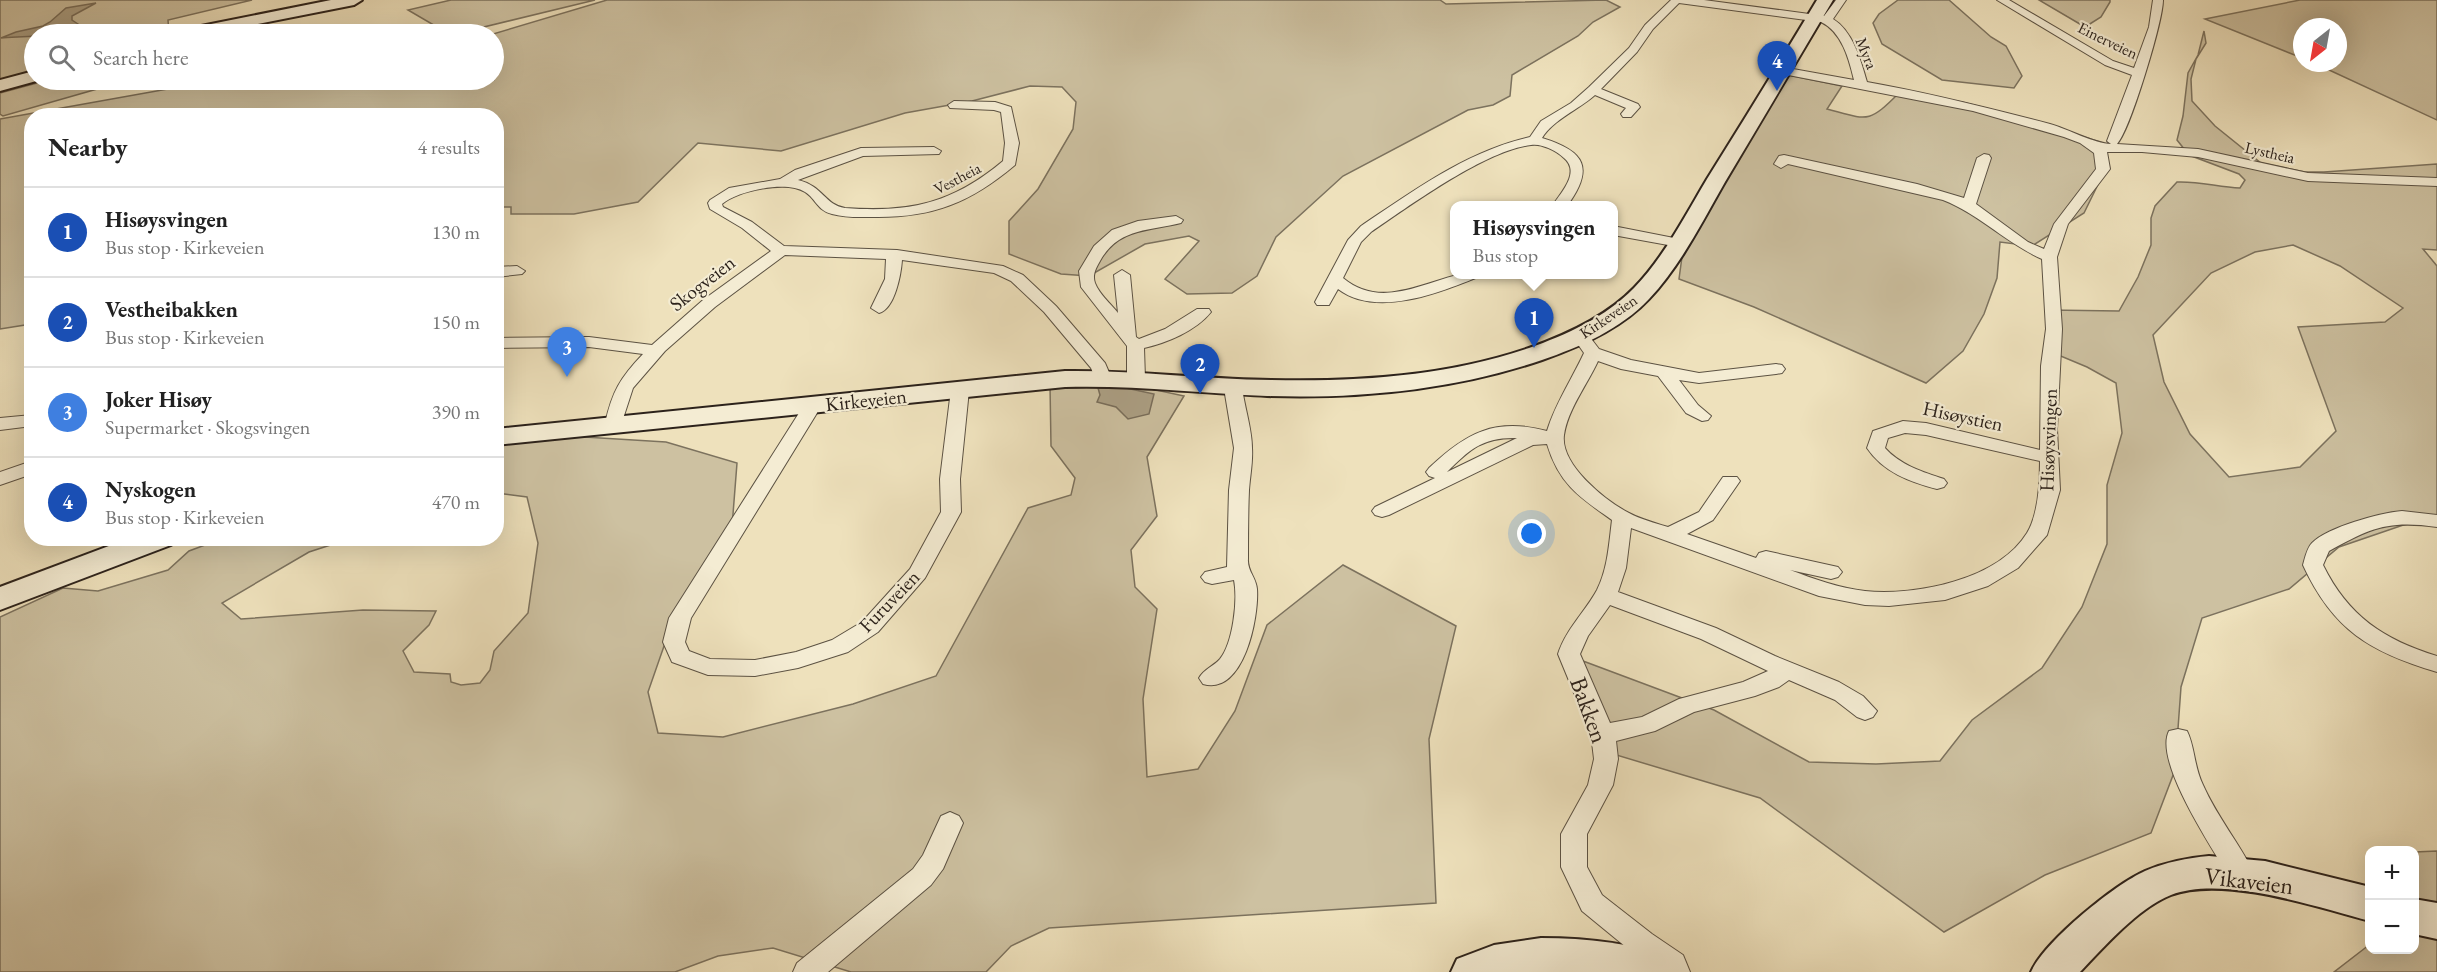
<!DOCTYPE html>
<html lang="en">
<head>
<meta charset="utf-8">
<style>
	:root { --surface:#fff; --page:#f6f6f6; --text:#222; --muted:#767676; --line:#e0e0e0; --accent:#0f766e }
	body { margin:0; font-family:"EB Garamond",serif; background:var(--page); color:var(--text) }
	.controls { position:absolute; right:18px; bottom:18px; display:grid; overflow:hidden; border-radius:12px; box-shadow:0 6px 24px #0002 }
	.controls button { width:54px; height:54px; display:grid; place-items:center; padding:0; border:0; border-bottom:2px solid var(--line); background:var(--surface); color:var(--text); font:30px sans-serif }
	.compass { position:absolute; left:2293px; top:18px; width:54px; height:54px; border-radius:50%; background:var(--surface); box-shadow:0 6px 24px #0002; rotate:211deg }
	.you { position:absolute; left:1532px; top:534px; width:21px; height:21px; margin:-15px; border:4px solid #fff; border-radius:50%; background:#1a73e8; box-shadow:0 0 0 9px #1a73e833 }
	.badge { display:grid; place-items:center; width:39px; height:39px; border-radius:50%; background:var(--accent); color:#fff; font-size:20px; font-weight:700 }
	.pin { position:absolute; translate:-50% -50px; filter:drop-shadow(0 2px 3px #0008) }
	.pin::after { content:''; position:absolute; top:32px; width:21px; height:18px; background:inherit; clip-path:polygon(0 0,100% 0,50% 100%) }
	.popup { position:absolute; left:1450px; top:201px; width:168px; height:78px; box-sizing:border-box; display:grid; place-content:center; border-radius:12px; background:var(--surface); filter:drop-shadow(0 2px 4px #0005); font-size:20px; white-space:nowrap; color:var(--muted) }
	.popup b { font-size:22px; color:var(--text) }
	.popup::after { content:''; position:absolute; left:50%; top:100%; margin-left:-12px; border:12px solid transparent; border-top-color:var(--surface) }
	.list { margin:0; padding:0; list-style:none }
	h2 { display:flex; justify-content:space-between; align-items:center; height:78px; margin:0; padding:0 24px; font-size:26px }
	h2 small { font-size:20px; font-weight:400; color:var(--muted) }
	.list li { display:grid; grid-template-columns:39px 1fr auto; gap:18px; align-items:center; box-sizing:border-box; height:90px; padding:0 24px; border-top:2px solid var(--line) }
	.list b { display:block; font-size:22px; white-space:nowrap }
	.list p { margin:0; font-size:20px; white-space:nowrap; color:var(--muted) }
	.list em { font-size:20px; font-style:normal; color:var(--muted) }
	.icon { flex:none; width:33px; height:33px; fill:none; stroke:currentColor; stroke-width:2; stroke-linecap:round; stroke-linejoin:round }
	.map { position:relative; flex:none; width:2437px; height:972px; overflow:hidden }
	.search { position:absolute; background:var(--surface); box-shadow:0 6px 24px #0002; left:24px; top:24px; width:480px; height:66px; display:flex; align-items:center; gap:15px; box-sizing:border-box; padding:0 21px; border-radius:33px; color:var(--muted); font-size:22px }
	.panel { position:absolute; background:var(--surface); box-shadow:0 6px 24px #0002; left:24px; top:108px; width:480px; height:438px; border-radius:24px }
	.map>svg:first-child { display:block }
	.green { fill:#cdc1a1; stroke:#7c725e; stroke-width:1.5; fill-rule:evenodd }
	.water { fill:#aca085; stroke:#796e5b; stroke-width:1.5 }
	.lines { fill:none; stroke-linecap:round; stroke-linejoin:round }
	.minor-casing { stroke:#5c5243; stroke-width:2 }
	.secondary-casing { stroke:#2c221b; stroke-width:4 }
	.minor { fill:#f4ecd3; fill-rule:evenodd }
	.secondary { fill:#f4ecd3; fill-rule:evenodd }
	.labels { text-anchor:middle; stroke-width:4.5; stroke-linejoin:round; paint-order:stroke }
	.far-street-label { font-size:16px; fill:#2c221b; stroke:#f4ecd3 }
	.street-label { font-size:20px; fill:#2c221b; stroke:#f4ecd3 }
	.near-street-label { font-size:24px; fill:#2c221b; stroke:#f4ecd3 }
</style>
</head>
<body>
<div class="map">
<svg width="2437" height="972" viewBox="0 0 2437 972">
	<rect width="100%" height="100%" fill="#eee1bc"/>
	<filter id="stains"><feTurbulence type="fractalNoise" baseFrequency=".00333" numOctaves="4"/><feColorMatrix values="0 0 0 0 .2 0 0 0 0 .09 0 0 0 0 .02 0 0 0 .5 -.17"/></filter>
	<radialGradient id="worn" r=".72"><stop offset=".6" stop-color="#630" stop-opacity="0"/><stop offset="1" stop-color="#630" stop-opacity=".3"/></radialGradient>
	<g class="green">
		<path d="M0 0H252L168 20 169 34H34V73L0 83Z"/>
		<path d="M451 0H595L455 34H449L408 10Z"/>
		<path d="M607 0H1440L1446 4 1606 0 1620 7 1593 22 1578 36 1512 75 1510 96 1493 105 1468 110 1343 176 1276 237 1257 276 1232 293 1187 294 1165 279 1199 241 1189 236 1145 244 1089 276 1061 274 1009 254V221L1038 189 1073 129 1076 102 1062 87 1030 86 972 101 905 113 781 151 698 143 638 202 574 214H511V207H497L496 116H32L31 324 0 329V119L218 80H329L366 83 374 80H494L493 34Z"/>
		<path d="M1898 0H1949L1991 37 2006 46 2022 76 2014 88 1942 80 1882 44 1873 23 1879 14Z"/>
		<path d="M2039 0H2110V2L2101 17 2085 27Z"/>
		<path d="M2300 0H2437V120L2314 63H2338V27H2302V58L2205 19Z"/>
		<path d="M2204 31 2206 43 2196 59 2191 79 2192 101 2215 126 2261 163 2305 172H2324L2437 164V250L2423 249 2437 266V522L2415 521 2339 547 2289 589 2202 618 2181 687 2175 770 2151 833 2045 875 1944 932 1760 798 1603 751 1583 661 1714 710 1809 762 1876 764 1940 761 1972 720 2042 668 2082 607 2107 544V485L2122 433 2116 383 2087 367 2051 352 2048 310 2119 311 2138 277 2151 245V218L2155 206 2177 182C2199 181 2218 187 2240 188L2245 180 2239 174 2189 155 2177 140 2183 116 2188 73 2198 55ZM2293 245 2340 266 2403 308 2385 322 2298 327 2336 431 2300 467 2229 477 2190 434 2164 382 2153 335 2211 273 2255 252Z"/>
		<path d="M1783 74 1842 86 1827 109C1868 120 1868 124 1899 93L1962 102 2032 120 2103 143 2106 168 2084 213 2032 246 2000 242 1997 278 1984 314 1963 351 1926 383 1754 307 1679 279 1684 242Z"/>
		<path d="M48 80H111L118 83 3 116 0 114V93Z"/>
		<path d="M1050 385H1133L1184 396 1147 457 1157 516 1131 550 1135 587 1157 609 1143 699 1147 777 1198 769 1235 711 1267 625 1343 565 1456 626 1429 739 1436 903 1049 928 1011 946 986 972H851L773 948 718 956 675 972H0V617L63 588 98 591 168 570 189 551 216 541 217 539H349L309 552 222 603 241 619 363 610 436 611 429 625 403 651 414 672 450 674 451 682 461 685 480 683 490 670 494 651 528 613 538 543 527 497 497 493V445L568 436 666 442 737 463 732 527 679 603 648 692 658 733 723 737 853 704 936 676 1028 508 1071 495 1075 478 1051 446Z"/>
		<path d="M2437 851V972H2334L2369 945 2370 950H2414L2415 852Z"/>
	</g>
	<g class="water">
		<path d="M96 3 72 16V20L78 24C64 38 20 36 1 38L16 32 43 26 50 22 66 8Z"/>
		<path d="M1098 388H1126L1154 394 1149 414 1128 419 1116 407 1097 402 1100 395Z"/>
	</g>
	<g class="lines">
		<defs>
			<g id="minor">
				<path d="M1671 0H1704L1824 16 1836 0H1846L1833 19C1853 31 1861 61 1867 82 1929 93 1989 108 2050 124 2068 129 2095 144 2111 144L2107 141 2132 75 2105 65 1997 0H2009L2113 61 2134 68 2149 27 2153 0H2163C2163 21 2130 131 2117 144L2198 149 2308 173 2437 178V186L2308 181 2198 157 2142 152H2107L2110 169 2068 224 2057 257 2062 329 2057 429 2060 490 2047 535 2018 568 1988 586 1945 600 1889 606 1865 605 1819 596 1631 528 1626 568 1618 592 1716 628 1775 656 1839 682 1863 696 1877 711 1873 717 1865 720 1857 717 1835 700 1789 680 1779 687 1755 696 1694 712 1655 731 1616 741 1618 759 1613 785 1587 834V867L1602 895 1652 934 1683 955 1690 972H1661L1632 952 1582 911 1561 867V834L1588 785 1594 759 1591 734 1558 654C1566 629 1585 612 1597 590 1608 568 1609 543 1612 520 1579 497 1559 484 1547 444L1533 445 1389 515 1382 517 1375 515 1372 511 1375 507 1435 478 1429 476 1426 472 1429 468C1466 433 1495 417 1547 431 1555 404 1572 379 1584 353L1572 336 1580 331 1586 332 1599 349 1631 360 1699 373 1776 364 1782 365 1785 369 1782 373 1776 374 1699 383 1679 380 1698 405 1711 416 1708 420 1702 421 1686 413 1658 376 1621 369 1598 361C1587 385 1568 409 1564 435 1560 465 1606 501 1629 513 1640 519 1655 523 1668 527L1699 512 1723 477H1737L1740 481 1713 520 1687 534 1756 558 1759 553 1766 551 1838 567 1842 572 1838 577 1831 579 1790 570C1814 579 1839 588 1865 591 1916 596 1998 580 2027 533 2038 515 2040 482 2040 461L1926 435 1905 433 1888 438 1885 448C1900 465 1923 472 1944 479L1947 483 1944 487 1937 489C1910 482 1883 472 1867 448L1873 431 1903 421 1926 423 2040 450 2041 366 2046 329 2042 259C2006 243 1979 214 1943 200L1788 164 1781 168 1774 164 1779 156 1784 155 1917 184 1964 198 1977 158 1984 154 1989 155 1991 158 1976 204 2028 242 2044 249 2054 224 2096 169 2094 153 2080 143 2064 137 1973 111 1778 73 1776 71 1782 67 1854 80C1849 59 1842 32 1821 22L1679 3 1653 29 1637 52 1601 89 1638 104 1640 107 1631 117H1623L1621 114 1626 108 1595 95C1578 110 1554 119 1542 138 1585 151 1595 168 1567 206H1552C1561 193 1581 172 1564 158 1557 151 1541 143 1531 145 1486 150 1409 206 1371 232L1361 242 1343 278C1379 308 1418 285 1457 275 1464 273 1473 274 1480 274L1478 277C1439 293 1376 318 1338 289L1329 305H1317L1315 302 1348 240 1361 226C1413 191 1467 151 1530 137L1541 121 1571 103 1589 87 1629 48 1645 25ZM1517 438 1447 472C1470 449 1483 437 1517 438ZM1610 605 1701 639 1768 671 1743 682 1679 699 1642 717 1610 723 1580 654 1588 636Z"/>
				<path d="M954 101 995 102 1011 107 1019 143 1015 165C970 203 932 218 873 217 859 217 846 218 832 214 818 211 816 199 805 192 786 180 738 191 722 204L723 207 752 222 784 246 897 250 1003 266 1023 275 1056 306 1105 363 1111 377 1108 381H1096L1091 368 1044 312 1011 281 994 273 902 260C901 274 895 309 879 313L871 308 885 279 886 259 785 255 715 307 665 351 633 388 620 428H608L605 424C612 392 620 378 643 354L589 347 496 348V338L589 337 652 345 703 300 771 251 742 228 710 209 708 203 710 200 729 188 780 179 795 170 861 148 934 147 941 151 939 154 863 156 798 180C823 186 825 205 845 208 910 213 953 203 1003 161L1005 143 1001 112 994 110 950 108 948 105Z"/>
				<path d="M1176 216 1183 220 1181 223C1149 231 1118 228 1100 261 1096 268 1092 275 1095 283 1099 294 1111 304 1118 313L1114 275 1122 270 1130 275 1136 337 1139 339 1165 329 1197 309H1209L1211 312C1196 331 1166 343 1144 348L1145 379 1142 383H1130L1127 379V346L1081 287 1079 271 1094 246 1112 230 1138 221Z"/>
				<path d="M1613 226 1679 239 1686 243 1679 247 1613 235Z"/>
				<path d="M517 266 525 271 522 274 496 277V267Z"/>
				<path d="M1235 382 1241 383 1244 387 1243 394C1246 412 1252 431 1252 448 1253 462 1250 476 1249 490 1248 513 1248 536 1248 559 1247 571 1256 577 1257 589 1259 617 1244 696 1203 684L1199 678C1204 669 1214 666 1220 659 1233 643 1238 600 1234 580L1212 584 1205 582 1201 577 1205 572 1227 567 1229 490 1234 448 1225 394 1229 383Z"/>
				<path d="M960 385 966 386 969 390 960 479 961 512 925 578 878 632 848 652 798 668 755 676 708 675 672 662 663 642 669 618 799 413 803 401H815L818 405 817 413 691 618 685 642 689 651 710 659 755 660 796 652 832 640 862 622 910 569 941 512 940 479 951 390 954 386Z"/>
				<path d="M32 415V426L0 430V418Z"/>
				<path d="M32 461V474L0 485V472Z"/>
				<path d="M2402 511 2437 515V527C2388 520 2371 528 2329 551L2323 565C2348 616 2384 640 2437 656V672C2370 652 2333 630 2303 565 2305 558 2307 548 2312 543 2328 527 2380 513 2402 511Z"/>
				<path d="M2178 729 2187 731C2195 747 2194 767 2203 785 2217 817 2240 844 2255 875L2251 883 2242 886 2233 883C2216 854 2153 762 2169 731Z"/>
				<path d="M950 812 959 816 963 823 943 869 931 885 828 972H793L797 963 913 869 923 855 941 816Z"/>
			</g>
			<g id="secondary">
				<path d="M331 0H362L354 5 207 34H178L186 29Z"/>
				<path d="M1817 0H1833C1797 61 1761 122 1725 182 1702 222 1681 265 1649 299 1621 329 1580 347 1542 360 1454 390 1359 399 1267 396 1199 393 1132 385 1065 387L496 445V429L1065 371C1134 370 1202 379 1271 380 1358 382 1447 376 1529 348 1566 335 1606 317 1634 288 1664 257 1685 216 1707 179 1744 120 1781 60 1817 0Z"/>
				<path d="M34 71V80H40L0 91V80Z"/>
				<path d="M130 538H175L171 545 0 610V587Z"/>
				<path d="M2209 856 2265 861 2370 887V921C2317 907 2223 875 2171 895 2138 908 2104 947 2080 972H2031C2045 941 2114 885 2145 871 2166 862 2187 858 2209 856Z"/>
				<path d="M2414 899 2437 903V939L2414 934Z"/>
				<path d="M1541 938C1587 938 1633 943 1676 959L1682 972H1451L1457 959 1494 945Z"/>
			</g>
		</defs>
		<use href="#minor" class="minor-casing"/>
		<use href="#secondary" class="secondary-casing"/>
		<use href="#minor" class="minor"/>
		<use href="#secondary" class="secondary"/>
	</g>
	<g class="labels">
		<g class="far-street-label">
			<text transform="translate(2108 40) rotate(26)" y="6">Einerveien</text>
			<text transform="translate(1867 53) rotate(68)" y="6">Myra</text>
			<text transform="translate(2270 152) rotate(13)" y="6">Lystheia</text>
			<text transform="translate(957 178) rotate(-28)" y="6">Vestheia</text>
			<text transform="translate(1608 316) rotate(-34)" y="6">Kirkeveien</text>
		</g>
		<g class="street-label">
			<text transform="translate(702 283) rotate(-38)" y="7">Skogveien</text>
			<text transform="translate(866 400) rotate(-6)" y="7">Kirkeveien</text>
			<text transform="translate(1963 416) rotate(12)" y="7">Hisøystien</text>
			<text transform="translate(2048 440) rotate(-88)" y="7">Hisøysvingen</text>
			<text transform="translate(889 601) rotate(-46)" y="7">Furuveien</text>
		</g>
		<g class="near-street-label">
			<text transform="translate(1589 710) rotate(70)" y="8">Bakken</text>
			<text transform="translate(2249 881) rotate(7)" y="8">Vikaveien</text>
		</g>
	</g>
	<rect width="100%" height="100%" filter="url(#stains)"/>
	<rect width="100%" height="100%" fill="url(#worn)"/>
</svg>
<div class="controls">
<button>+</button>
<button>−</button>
</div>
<svg class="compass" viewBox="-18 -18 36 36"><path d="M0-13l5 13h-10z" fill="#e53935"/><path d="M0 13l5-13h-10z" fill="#767676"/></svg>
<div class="you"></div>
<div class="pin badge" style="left:1534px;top:348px;background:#1a4fb4">1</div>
<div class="popup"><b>Hisøysvingen</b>Bus stop</div>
<div class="pin badge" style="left:1200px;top:394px;background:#1a4fb4">2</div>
<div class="pin badge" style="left:567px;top:377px;background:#3f7fe0">3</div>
<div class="pin badge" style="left:1777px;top:91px;background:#1a4fb4">4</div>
<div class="search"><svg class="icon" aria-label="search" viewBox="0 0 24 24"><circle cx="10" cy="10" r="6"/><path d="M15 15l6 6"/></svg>Search here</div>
<section class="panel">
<h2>Nearby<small>4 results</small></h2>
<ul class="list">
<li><span class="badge" style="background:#1a4fb4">1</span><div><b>Hisøysvingen</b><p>Bus stop · Kirkeveien</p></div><em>130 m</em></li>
<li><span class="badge" style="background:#1a4fb4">2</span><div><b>Vestheibakken</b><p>Bus stop · Kirkeveien</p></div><em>150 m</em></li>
<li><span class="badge" style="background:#3f7fe0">3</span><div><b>Joker Hisøy</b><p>Supermarket · Skogsvingen</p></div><em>390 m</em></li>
<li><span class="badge" style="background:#1a4fb4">4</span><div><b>Nyskogen</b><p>Bus stop · Kirkeveien</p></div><em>470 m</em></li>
</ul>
</section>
</div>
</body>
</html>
